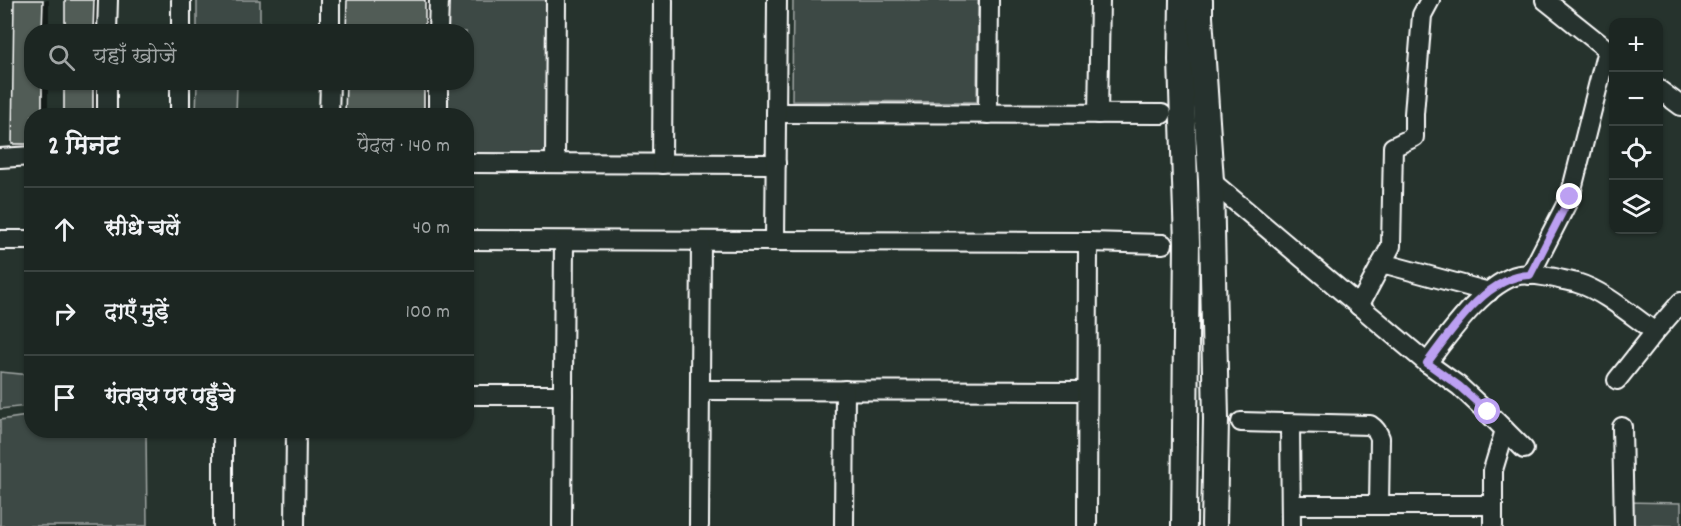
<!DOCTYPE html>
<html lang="hi">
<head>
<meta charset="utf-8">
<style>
	:root { --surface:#1c2622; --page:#29322f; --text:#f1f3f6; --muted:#a0a5a5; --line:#3a4340 }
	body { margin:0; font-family:Dekko,"Playpen Sans Deva",sans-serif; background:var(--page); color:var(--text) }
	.controls { position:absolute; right:18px; top:18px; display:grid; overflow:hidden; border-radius:12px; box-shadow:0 2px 4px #0004 }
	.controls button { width:54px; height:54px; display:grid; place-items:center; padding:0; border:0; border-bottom:2px solid var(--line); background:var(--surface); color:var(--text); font:30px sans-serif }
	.stop { position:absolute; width:18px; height:18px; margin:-14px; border:4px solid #bca0f2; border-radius:50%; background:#fff }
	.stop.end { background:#bca0f2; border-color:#fff; box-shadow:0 2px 6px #0008 }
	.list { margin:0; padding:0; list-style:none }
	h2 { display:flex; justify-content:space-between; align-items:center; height:78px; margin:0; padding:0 24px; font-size:26px }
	h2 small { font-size:20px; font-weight:400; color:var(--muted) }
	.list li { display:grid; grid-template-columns:39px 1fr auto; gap:18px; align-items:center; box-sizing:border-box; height:84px; padding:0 24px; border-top:2px solid var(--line) }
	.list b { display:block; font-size:22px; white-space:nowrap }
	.list em { font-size:20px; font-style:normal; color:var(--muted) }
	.icon { flex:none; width:33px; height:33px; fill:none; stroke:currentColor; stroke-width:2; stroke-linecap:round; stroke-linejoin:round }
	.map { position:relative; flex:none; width:1681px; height:526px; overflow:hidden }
	.search { position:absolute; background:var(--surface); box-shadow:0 2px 4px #0004; left:24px; top:24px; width:450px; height:66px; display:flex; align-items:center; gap:15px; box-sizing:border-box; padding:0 21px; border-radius:24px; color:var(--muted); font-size:22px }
	.panel { position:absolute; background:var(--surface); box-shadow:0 2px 4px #0004; left:24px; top:108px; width:450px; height:330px; border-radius:24px }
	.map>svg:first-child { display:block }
	.green { fill:#3e4944; stroke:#9ea4a2; stroke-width:1.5 }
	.shadow { fill:#0007 }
	.building { fill:#515c57; stroke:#fff; stroke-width:1.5 }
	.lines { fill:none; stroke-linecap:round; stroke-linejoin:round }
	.minor-casing { stroke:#fff; stroke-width:22 }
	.major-casing { stroke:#fff; stroke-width:28 }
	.minor { stroke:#26332d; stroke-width:18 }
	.major { stroke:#26332d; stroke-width:24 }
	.route { stroke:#bca0f2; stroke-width:8 }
</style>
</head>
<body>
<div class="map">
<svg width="1681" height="526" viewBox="0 0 1681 526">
	<rect width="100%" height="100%" fill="#26332d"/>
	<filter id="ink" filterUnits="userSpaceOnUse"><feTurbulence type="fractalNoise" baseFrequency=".0167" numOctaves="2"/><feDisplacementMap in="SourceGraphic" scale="12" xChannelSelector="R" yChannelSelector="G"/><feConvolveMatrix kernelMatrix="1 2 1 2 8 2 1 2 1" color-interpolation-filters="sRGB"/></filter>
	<g filter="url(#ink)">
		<g class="green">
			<rect x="197" y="0" width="63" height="31"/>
			<path d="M447 0H549L547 155 467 154 466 116H445L446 83 466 82V32L447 31Z"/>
			<path d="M793 0H978L977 102 792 101Z"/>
			<path d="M197 83H237L236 115H196Z"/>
			<path d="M0 372 31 375 32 430 146 431 147 526H0V420L27 416V406L0 409Z"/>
			<path d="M1624 502 1681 503V526L1623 525Z"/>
		</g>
		<g class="shadow">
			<path d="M16 0H49V32H32V82H48V116H32V147H21L14 143Z"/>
			<path d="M67 0H100V32H66Z"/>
			<rect x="348" y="0" width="83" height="32"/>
			<path d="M66 82H99V116H65Z"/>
			<rect x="347" y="82" width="83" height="34"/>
		</g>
		<g class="building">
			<path d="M14 0H43L42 32H32V82H42V116H32V144H12Z"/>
			<path d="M65 0H94L93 32H65Z"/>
			<path d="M347 0H425V32H346Z"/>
			<rect x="64" y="82" width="29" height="34"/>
			<path d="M346 82H424V116H345Z"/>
		</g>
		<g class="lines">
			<defs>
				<g id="minor">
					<path d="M1545 0 1614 55"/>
					<path d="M107 32 108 0"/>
					<path d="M181 32V0"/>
					<path d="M330 32V0"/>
					<path d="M438 32 439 0"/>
					<path d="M1658 89 1681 106"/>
					<path d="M776 113 1162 114"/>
					<path d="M988 114 989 0"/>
					<path d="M1098 114 1100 0"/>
					<path d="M107 116V82"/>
					<path d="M180 116V82"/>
					<path d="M329 116 330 82"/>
					<path d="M438 116V82"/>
					<path d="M0 158 32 156"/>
					<path d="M466 163 776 164"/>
					<path d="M555 163 556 0"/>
					<path d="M662 164 663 0"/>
					<path d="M1211 181 1427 363 1459 386 1488 413 1524 449"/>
					<path d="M0 240H32"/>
					<path d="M466 240 1088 242 1163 244"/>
					<path d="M775 241 777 0"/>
					<path d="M1382 263 1489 292"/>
					<path d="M1530 275 1570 197 1607 50"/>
					<path d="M1359 306 1391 246 1393 147 1414 137V114L1422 15 1430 0"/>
					<path d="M1427 363C1447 337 1485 282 1519 275 1530 273 1543 276 1555 278 1562 280 1570 281 1577 283 1604 291 1632 316 1655 332"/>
					<path d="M1617 380 1655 332 1681 302"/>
					<path d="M700 390 1087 391"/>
					<path d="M466 395H563"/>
					<path d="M1241 422 1370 425C1376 429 1378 432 1380 438L1379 505"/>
					<path d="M1290 424 1291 526"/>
					<path d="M1622 427 1624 526"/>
					<path d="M1291 505H1493"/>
					<path d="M223 526V430"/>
					<path d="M295 526 296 430"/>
					<path d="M562 526 564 241"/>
					<path d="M699 526 701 241"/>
					<path d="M844 526 845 390"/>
					<path d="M1087 526 1088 242"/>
					<path d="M1493 526V470L1505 430"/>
				</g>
				<g id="major">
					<path d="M1182 0 1181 60 1187 243 1184 526"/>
					<path d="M1200 0V17L1211 181 1216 419 1214 526"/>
				</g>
			</defs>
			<use href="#minor" class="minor-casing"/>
			<use href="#major" class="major-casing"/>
			<use href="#minor" class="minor"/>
			<use href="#major" class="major"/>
		</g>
	</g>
	<g class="lines" filter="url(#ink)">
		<path class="route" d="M1488 412 1459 386 1427 363C1451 331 1486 276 1530 275L1570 197"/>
	</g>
</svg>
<div class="controls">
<button>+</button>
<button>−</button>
<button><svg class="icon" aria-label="locate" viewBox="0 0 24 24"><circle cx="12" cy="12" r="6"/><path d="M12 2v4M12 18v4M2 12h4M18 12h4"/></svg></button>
<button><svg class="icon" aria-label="layers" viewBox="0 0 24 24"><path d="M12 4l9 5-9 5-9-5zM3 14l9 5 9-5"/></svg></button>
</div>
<div class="stop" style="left:1488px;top:412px"></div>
<div class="stop end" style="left:1570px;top:197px"></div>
<div class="search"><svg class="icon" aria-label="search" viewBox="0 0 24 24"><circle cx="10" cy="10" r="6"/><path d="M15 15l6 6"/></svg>यहाँ खोजें</div>
<section class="panel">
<h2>2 मिनट<small>पैदल · 140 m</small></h2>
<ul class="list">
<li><svg class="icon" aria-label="ahead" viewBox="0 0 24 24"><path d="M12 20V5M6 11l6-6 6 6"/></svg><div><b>सीधे चलें</b></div><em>40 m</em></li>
<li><svg class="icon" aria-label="right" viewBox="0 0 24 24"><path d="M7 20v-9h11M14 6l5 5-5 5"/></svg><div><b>दाएँ मुड़ें</b></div><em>100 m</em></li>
<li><svg class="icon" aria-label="arrive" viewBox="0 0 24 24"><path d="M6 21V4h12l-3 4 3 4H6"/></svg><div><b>गंतव्य पर पहुँचे</b></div></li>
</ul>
</section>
</div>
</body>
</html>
